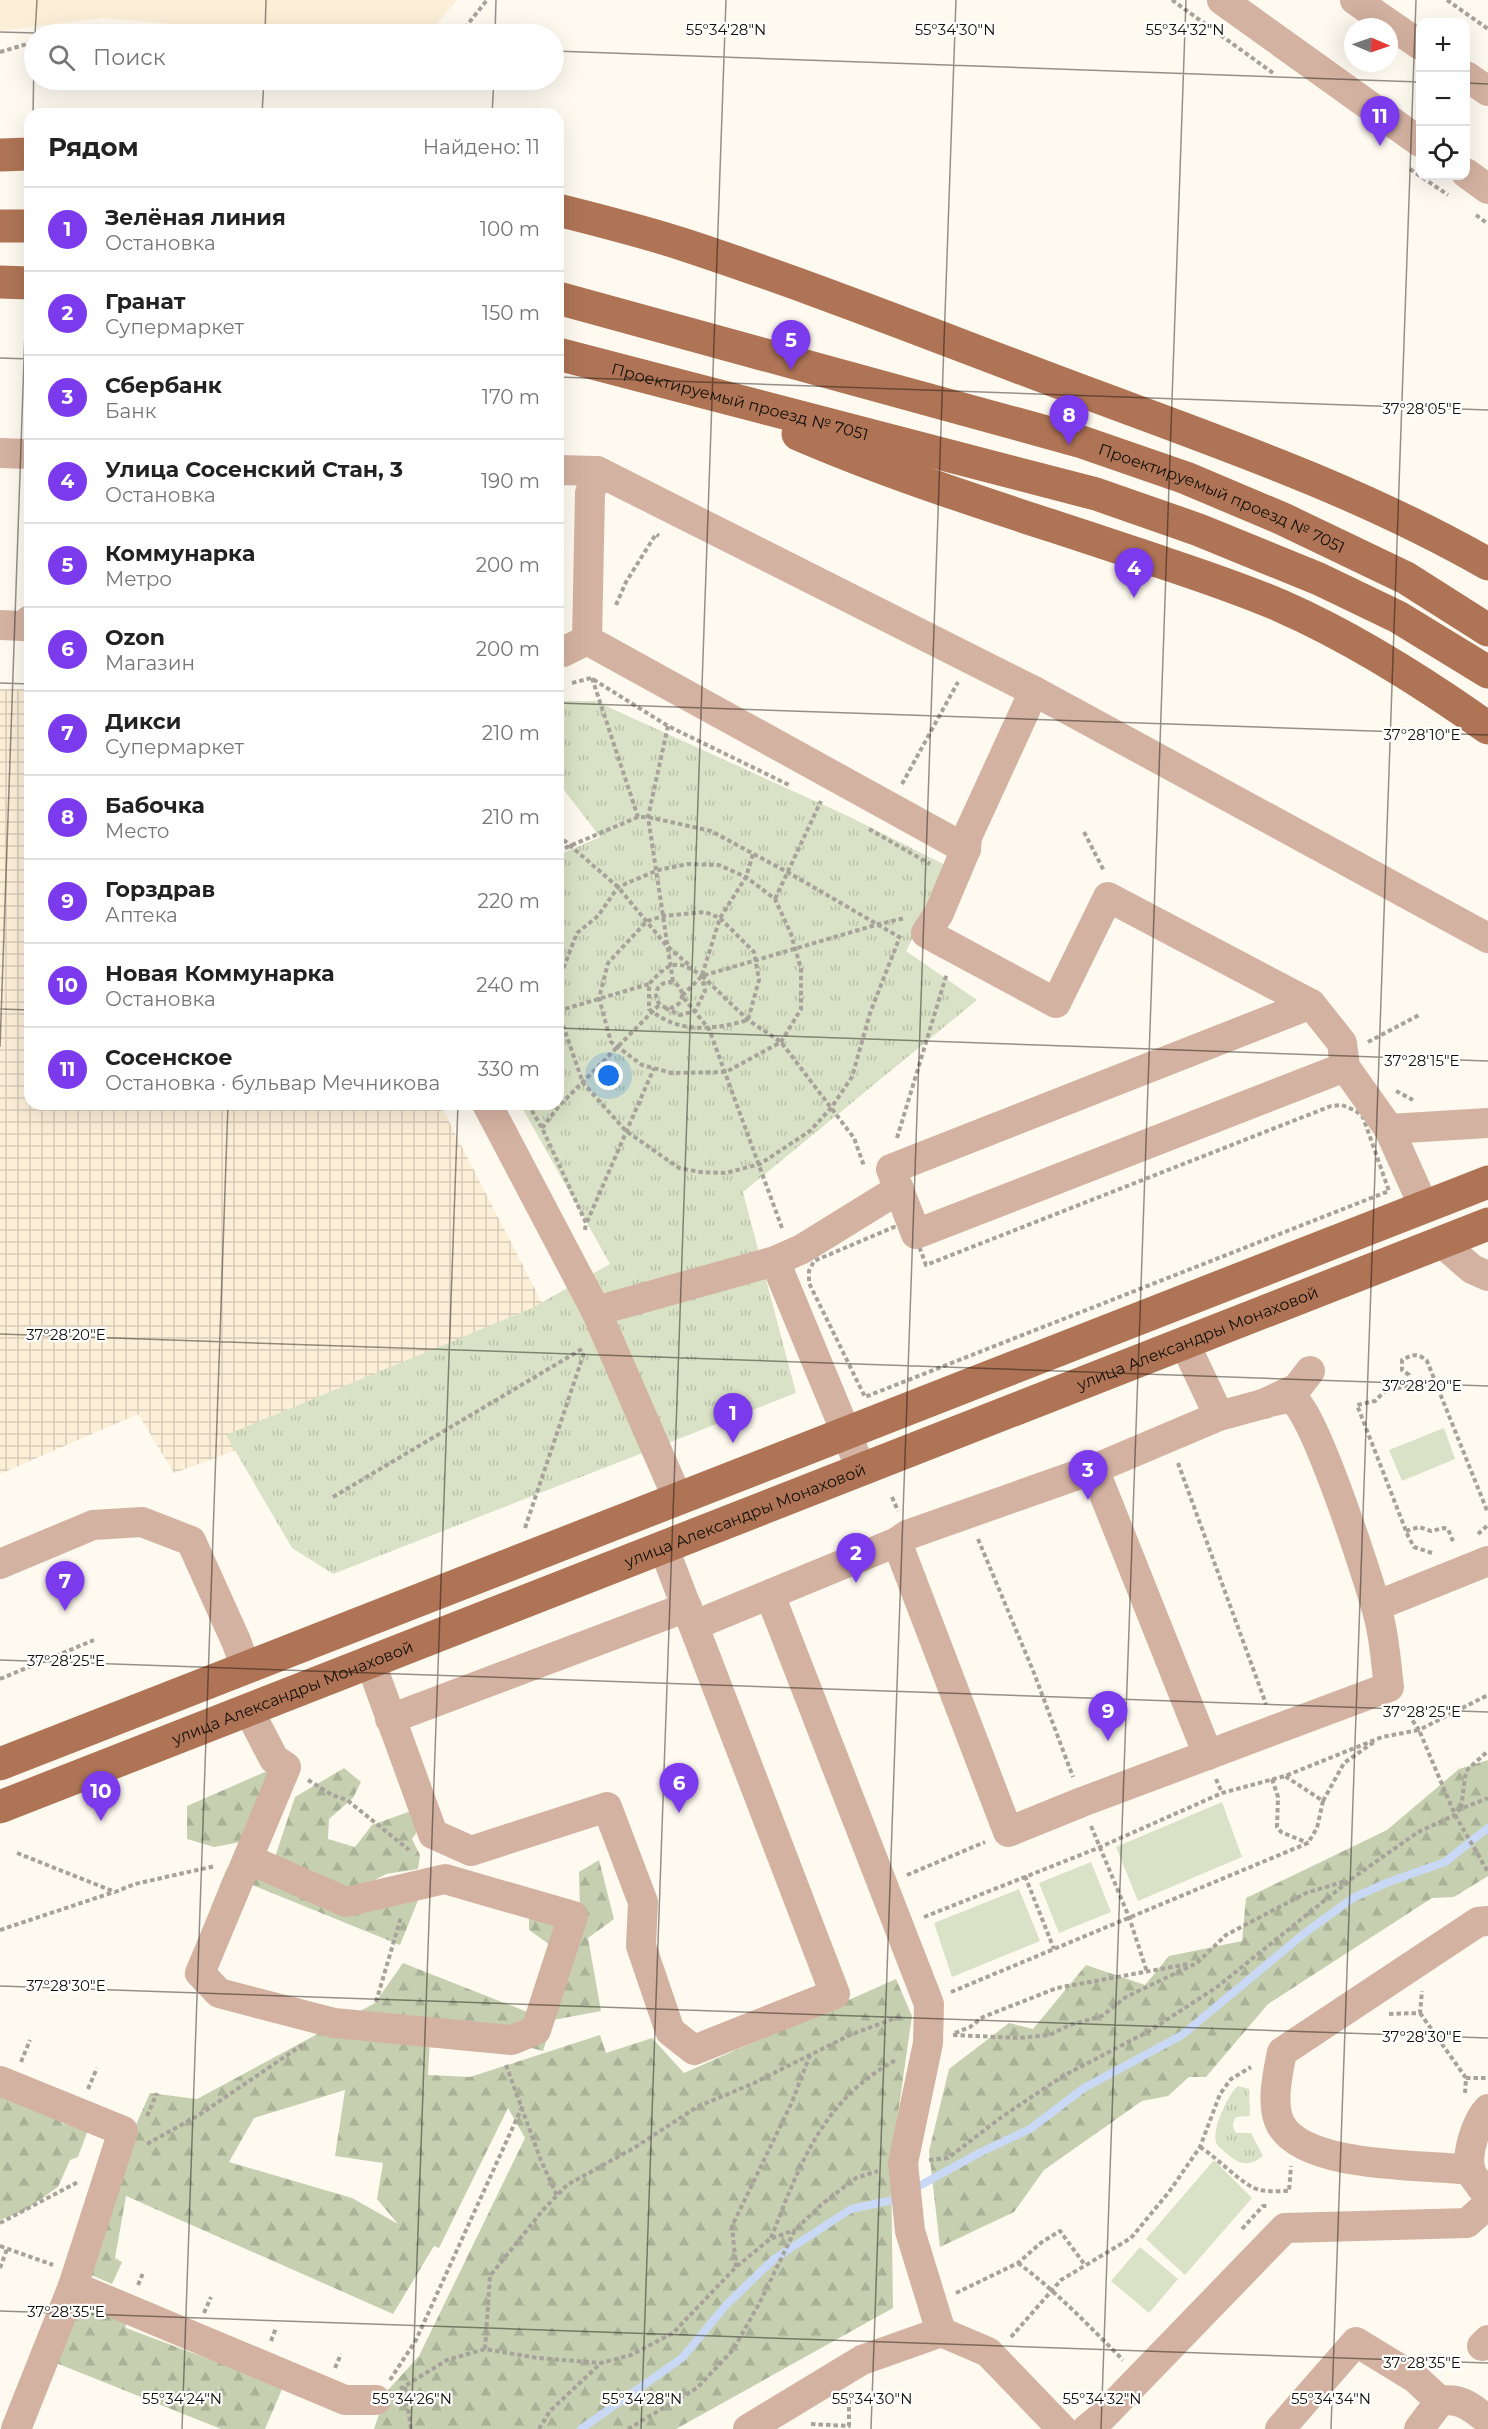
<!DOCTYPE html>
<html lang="ru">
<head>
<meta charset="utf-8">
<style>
	:root { --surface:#fff; --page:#f6f6f6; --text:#222; --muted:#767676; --line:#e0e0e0; --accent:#7c3aed }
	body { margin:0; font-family:Montserrat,sans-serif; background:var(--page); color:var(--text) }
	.controls { position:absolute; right:18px; top:18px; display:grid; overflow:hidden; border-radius:12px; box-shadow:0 6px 24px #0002 }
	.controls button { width:54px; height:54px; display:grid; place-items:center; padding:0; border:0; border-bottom:2px solid var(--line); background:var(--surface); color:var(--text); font:30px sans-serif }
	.compass { position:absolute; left:1344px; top:18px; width:54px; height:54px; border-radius:50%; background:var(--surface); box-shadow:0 6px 24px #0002; rotate:92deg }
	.you { position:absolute; left:609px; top:1076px; width:21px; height:21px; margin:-15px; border:4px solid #fff; border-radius:50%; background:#1a73e8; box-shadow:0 0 0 9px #1a73e833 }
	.badge { display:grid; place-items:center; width:39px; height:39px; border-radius:50%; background:var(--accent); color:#fff; font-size:20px; font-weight:700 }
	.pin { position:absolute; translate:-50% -50px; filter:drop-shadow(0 2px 3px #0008) }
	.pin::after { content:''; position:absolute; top:32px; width:21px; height:18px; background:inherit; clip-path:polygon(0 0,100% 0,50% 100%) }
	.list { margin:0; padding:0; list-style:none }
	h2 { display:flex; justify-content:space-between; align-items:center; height:78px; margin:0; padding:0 24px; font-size:26px }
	h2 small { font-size:20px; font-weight:400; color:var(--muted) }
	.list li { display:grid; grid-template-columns:39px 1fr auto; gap:18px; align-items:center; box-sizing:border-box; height:84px; padding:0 24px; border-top:2px solid var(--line) }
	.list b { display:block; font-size:22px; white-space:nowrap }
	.list p { margin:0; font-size:20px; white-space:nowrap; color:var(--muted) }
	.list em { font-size:20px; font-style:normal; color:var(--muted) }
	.icon { flex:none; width:33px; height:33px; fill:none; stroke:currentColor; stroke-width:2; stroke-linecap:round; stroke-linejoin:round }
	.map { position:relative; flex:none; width:1488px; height:2429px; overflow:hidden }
	.search { position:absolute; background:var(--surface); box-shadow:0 6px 24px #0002; left:24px; top:24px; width:540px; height:66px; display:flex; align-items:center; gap:15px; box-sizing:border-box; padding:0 21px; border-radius:33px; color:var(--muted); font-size:22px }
	.panel { position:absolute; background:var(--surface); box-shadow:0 6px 24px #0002; left:24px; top:108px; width:540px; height:1002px; border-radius:18px }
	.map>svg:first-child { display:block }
	.built { fill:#fcefd8 }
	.industrial { fill:url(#industrial-grid) }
	.forest { fill:url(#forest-firs); fill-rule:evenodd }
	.park { fill:url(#park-tufts) }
	.pitch { fill:#d9e2c6 }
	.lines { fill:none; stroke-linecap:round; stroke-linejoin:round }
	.stream { stroke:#c9d9f5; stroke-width:8 }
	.path { stroke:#a7a29a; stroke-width:4; stroke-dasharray:4.5 3; stroke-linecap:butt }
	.minor { stroke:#d4b2a1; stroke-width:30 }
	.major { stroke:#af7455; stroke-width:33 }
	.ticks { fill:none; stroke:#120f0a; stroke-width:1.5; stroke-opacity:0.45 }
	.labels { text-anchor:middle; stroke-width:4.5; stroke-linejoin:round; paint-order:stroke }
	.street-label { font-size:16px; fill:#120f0a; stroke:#fff }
	.ticks-label { font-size:15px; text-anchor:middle; fill:#120f0a; stroke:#fff; stroke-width:4.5; stroke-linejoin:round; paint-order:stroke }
</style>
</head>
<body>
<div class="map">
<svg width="1488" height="2429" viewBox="0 0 1488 2429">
	<defs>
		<pattern id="industrial-grid" width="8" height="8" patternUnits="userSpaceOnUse" patternTransform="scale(1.5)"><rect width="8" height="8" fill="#fcefd8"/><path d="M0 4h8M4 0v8" fill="none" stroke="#d7ccb8"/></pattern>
		<pattern id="forest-firs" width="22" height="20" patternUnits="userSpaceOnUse" patternTransform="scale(1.5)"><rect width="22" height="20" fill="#c6d0b1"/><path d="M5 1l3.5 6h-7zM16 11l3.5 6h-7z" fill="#a9b197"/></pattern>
		<pattern id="park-tufts" width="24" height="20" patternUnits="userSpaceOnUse" patternTransform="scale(1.5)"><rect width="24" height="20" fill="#d9e2c6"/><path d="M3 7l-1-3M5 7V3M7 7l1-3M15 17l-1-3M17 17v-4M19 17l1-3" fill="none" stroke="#b9c1a9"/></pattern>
	</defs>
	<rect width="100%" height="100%" fill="#fffaf0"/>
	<path class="built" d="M0 0H457L429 34H283L103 18 0 31Z"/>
	<path class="industrial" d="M0 689H30V1104H440L557 1332 174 1473 138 1414 0 1474Z"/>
	<g class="forest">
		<path d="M1488 1760V1876L1454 1897 1432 1898 1268 2004 1206 2077H1189L1168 2096 1142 2101 1044 2170 1014 2212 940 2247 929 2151 949 2069 1009 2023 1033 2029 1086 1965 1145 1985 1169 1956 1242 1941 1246 1898 1387 1830 1459 1769Z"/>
		<path d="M274 1768 246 1841 214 1847 187 1839V1806Z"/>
		<path d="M344 1768 361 1782 353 1798 329 1819 328 1839 355 1847 372 1825 411 1811 419 1829 412 1839 420 1855 418 1869 386 1874 371 1882 421 1893 400 1945 250 1884 235 1917 211 1907 227 1868 275 1857 295 1797Z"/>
		<path d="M599 1860 614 1919 588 1938 601 2011 553 2020 543 2051 431 2022 428 2075 470 2077 600 2035 606 2053 652 2038 684 2073 896 1979 912 2016 891 2163 893 2308 676 2429H374L387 2391 419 2356 525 2138 508 2108 439 2248 434 2246 393 2314 126 2196 115 2258 122 2262 112 2284 73 2267 150 2093 197 2099 375 2003 403 1963 530 2013 560 1952 529 1930V1913L580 1912 579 1872ZM345 2090 335 2156 383 2163 377 2199 398 2224 352 2198 229 2162 254 2118Z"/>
		<path d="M0 2072 68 2110 61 2123 88 2130 78 2157 70 2160 58 2187 24 2211 0 2220Z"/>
		<path d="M72 2293 124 2308 126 2328 283 2387 265 2429H221L46 2359Z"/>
	</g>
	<g class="park">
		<path d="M558 701H595L848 816 949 867 906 951 977 1000 743 1192 796 1393 333 1574 292 1548 226 1435 530 1309 610 1264 520 1104H558V855L600 837 558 782Z"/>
		<path d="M1238 2086 1249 2089 1250 2116 1236 2117C1232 2123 1232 2127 1236 2133H1251L1263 2156C1248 2168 1238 2164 1225 2152 1222 2149 1217 2146 1216 2142 1212 2129 1228 2094 1238 2086Z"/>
	</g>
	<g class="pitch">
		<path d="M1444 1428 1455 1459 1402 1481 1389 1450Z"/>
		<path d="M1222 1802 1242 1857 1138 1901 1116 1847Z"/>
		<path d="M1091 1862 1111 1912 1059 1933 1039 1883Z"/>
		<path d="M1019 1889 1040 1941 952 1977 934 1923Z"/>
		<path d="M1214 2160 1252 2198 1185 2275 1146 2239Z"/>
		<path d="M1140 2247 1178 2279 1149 2313 1111 2281Z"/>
	</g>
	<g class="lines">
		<g class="stream">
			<path d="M912 2190 981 2152 1030 2129 1084 2088 1182 2035 1306 1932 1353 1898 1386 1883 1445 1862 1488 1828"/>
			<path d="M581 2429 682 2358 727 2304 774 2259 851 2209 893 2200 901 2196"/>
		</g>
		<g class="path">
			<path d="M1172 0 1273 73"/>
			<path d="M1447 0 1488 29"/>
			<path d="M80 34 120 30 177 34"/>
			<path d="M460 34 487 0"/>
			<path d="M0 52 34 42"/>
			<path d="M1410 169 1448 195"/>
			<path d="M1476 215 1488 224"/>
			<path d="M616 605 626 582 656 534 659 536"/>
			<path d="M592 678 638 817"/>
			<path d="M572 683 591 678 668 726 789 785"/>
			<path d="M668 726 648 817 673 982"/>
			<path d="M902 784 958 682"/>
			<path d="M869 829 930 864"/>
			<path d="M1084 832 1104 871"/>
			<path d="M558 835 618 887 666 945 689 965"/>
			<path d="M558 851 638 817H648L711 831 789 873 901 938"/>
			<path d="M775 899 821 801"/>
			<path d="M702 975 720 918 746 877 753 854"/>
			<path d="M702 976 748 1020 781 1042 854 1138 864 1166"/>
			<circle cx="669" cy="995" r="13"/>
			<path d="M558 982 577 933 598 916 618 887 658 870 688 864 719 865 746 877 775 899 791 934 801 969V1009L781 1042 726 1072 672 1073 642 1065 611 1042 599 998 608 963 647 921 663 916 705 912 720 918 754 952 759 980 748 1020C713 1030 679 1034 649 1009V984C669 962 677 958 702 976L705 991 695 1011 680 1015 665 1008"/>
			<path d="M558 1011 583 1083 626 1131 679 1168 700 1172 726 1173 760 1164 810 1131 831 1108 852 1077 870 1013 899 939"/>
			<path d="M558 1011 649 984"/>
			<path d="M1368 1042 1421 1014"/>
			<path d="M1396 1091 1413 1100"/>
			<path d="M528 1104 542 1128 586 1223 585 1230"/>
			<path d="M1342 1105 1356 1111 1363 1117 1389 1191 865 1397 809 1283V1271L814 1261 894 1227C916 1229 919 1247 926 1265L1331 1106Z"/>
			<path d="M542 1128 559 1106 659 1005"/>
			<path d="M897 1138 947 973"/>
			<path d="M587 1222 654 1068"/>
			<path d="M782 1228 709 1029 682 996 702 976 879 924 905 918"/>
			<path d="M1178 1463 1266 1704"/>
			<path d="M333 1497 582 1349"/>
			<path d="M892 1497 898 1511"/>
			<path d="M525 1528 584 1353"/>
			<path d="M1406 1531 1419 1527 1431 1531 1444 1528 1448 1529 1454 1544"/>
			<path d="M1478 1534 1488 1525"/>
			<path d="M978 1539 1034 1673 1073 1777"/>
			<path d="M1432 1553 1414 1547 1408 1536 1357 1405 1375 1401 1387 1389 1405 1387 1410 1383 1409 1375 1402 1370V1360C1412 1355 1417 1352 1427 1361L1488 1513"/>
			<path d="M0 1679 94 1640"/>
			<path d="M1404 1708 1419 1730 1488 1695"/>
			<path d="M1216 1779 1222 1793"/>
			<path d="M1272 1779 1278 1797 1277 1827 1281 1832 1308 1843"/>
			<path d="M308 1780 332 1795 347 1800 409 1850"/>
			<path d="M1323 1801 1344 1763 1374 1742"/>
			<path d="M1461 1808 1466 1771 1488 1751"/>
			<path d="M1091 1826 1129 1917 1147 1972"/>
			<path d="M17 1853 115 1892 135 1884 215 1866"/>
			<path d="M907 1875 985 1842"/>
			<path d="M1025 1876 1054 1949"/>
			<path d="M924 1917 1098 1848 1222 1793 1285 1776 1382 1737 1419 1730 1455 1815 1488 1872"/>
			<path d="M0 1930 114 1892"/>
			<path d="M951 1992 1308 1843 1317 1828 1323 1801 1285 1776"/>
			<path d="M376 2002 401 1917"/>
			<path d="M1420 2013 1466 2078"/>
			<path d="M1389 2014 1420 2013 1422 1991"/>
			<path d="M955 2033 970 2027 983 2017 1057 1988 1188 1964"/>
			<path d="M953 2035 1019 2038 1049 2035 1070 2025 1102 2016 1126 1997 1197 1963 1226 1935 1306 1893 1346 1881"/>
			<path d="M21 2062 30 2040"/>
			<path d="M506 2065 540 2158 557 2196"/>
			<path d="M88 2089 97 2068"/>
			<path d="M1465 2093 1466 2078H1488"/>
			<path d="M147 2116 157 2093"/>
			<path d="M147 2144 199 2115 305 2043"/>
			<path d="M1200 2147C1217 2157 1244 2187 1260 2190 1269 2192 1280 2191 1289 2191L1291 2166"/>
			<path d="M929 2160 948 2158 1003 2116 1063 2076 1151 2030 1217 1987 1350 1880 1418 1832 1455 1815 1460 1809 1488 1798"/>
			<path d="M0 2223 78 2182"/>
			<path d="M1242 2229 1263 2206H1269"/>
			<path d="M771 2238C800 2164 823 2098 898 2059"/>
			<path d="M0 2246 53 2265"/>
			<path d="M1018 2263C1056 2291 1089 2326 1123 2360"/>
			<path d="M736 2267 732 2226 792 2102 810 2055"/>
			<path d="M0 2268 7 2249"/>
			<path d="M138 2285 143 2273"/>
			<path d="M956 2293 1018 2263 1042 2242 1060 2231 1085 2265"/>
			<path d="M204 2313 211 2297"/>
			<path d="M1011 2337 1061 2280 1131 2238 1169 2192 1200 2147 1220 2094 1231 2079 1251 2067"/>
			<path d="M271 2341 276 2328"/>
			<path d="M485 2349 490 2276 543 2210 567 2185 634 2148 697 2107 754 2083 850 2035 901 2016"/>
			<path d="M335 2368 341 2354"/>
			<path d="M390 2380 416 2340 523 2105"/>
			<path d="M405 2387 411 2429"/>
			<path d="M400 2389 447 2360 485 2349 538 2358 601 2363 631 2355 673 2333 736 2267 770 2239 795 2230"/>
			<path d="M811 2424 849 2426V2400"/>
			<path d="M539 2429 550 2411 601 2363"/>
			<path d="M628 2429 697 2388 733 2350 760 2302 795 2230 822 2204 856 2178 878 2171"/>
		</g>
		<g class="minor">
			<path d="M1222 0 1420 142"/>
			<path d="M1355 0 1420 45"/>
			<path d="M1466 76 1488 91"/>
			<path d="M1466 173 1488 189"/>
			<path d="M0 453 30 454"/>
			<path d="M558 470 597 471 1034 691 1488 938"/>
			<path d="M0 625 23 626 30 620"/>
			<path d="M587 640 966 849 939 913 926 933 1056 1003 1108 897 1311 1004 1342 1043 1345 1067 1389 1129 1424 1207"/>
			<path d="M587 640 590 493 597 471"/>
			<path d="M558 652H563L587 640"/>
			<path d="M966 849 967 837 1034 691"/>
			<path d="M1311 1004 891 1169 916 1234 1345 1067"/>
			<path d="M487 1104 596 1311 678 1499"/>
			<path d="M1389 1129 1488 1123"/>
			<path d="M1441 1242 1472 1269 1488 1276"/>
			<path d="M775 1261 861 1469"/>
			<path d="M596 1311 775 1261 802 1249 899 1189"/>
			<path d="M1184 1342 1219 1416"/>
			<path d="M1094 1469 1208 1755"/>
			<path d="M897 1542 1008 1832 1082 1802 1389 1687C1386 1665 1385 1641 1379 1618 1372 1588 1314 1411 1294 1401 1285 1396 1272 1402 1263 1404"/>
			<path d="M0 1564 93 1525 142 1522 191 1541 236 1641 246 1668"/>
			<path d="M770 1595 929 2004 928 2043 903 2163 910 2231 941 2332 988 2352 1062 2429"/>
			<path d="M1376 1606 1488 1561"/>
			<path d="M695 1625 897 1542 907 1535 1094 1469 1219 1416 1263 1404 1297 1388 1310 1371"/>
			<path d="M370 1661 433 1834 471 1851 607 1807 643 1902 641 1946 670 2031 694 2050 835 1994 663 1546"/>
			<path d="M390 1719 687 1607"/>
			<path d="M248 1859 346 1902 445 1879 573 1916 536 2030 512 2040 334 2023 219 1993 200 1973 286 1767 274 1759 248 1709"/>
			<path d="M0 2081 123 2131 73 2286 16 2429"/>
			<path d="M1470 2170C1424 2164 1306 2169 1281 2125 1270 2106 1278 2072 1282 2052L1478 1922 1488 1921"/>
			<path d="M1481 2187C1478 2182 1472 2176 1471 2171 1465 2155 1477 2120 1488 2109"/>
			<path d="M73 2286 345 2400H376"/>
			<path d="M1482 2346 1488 2340"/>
			<path d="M748 2429 862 2360 941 2332"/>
			<path d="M1087 2429 1103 2416 1285 2228 1467 2223 1488 2204"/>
			<path d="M1280 2429 1356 2342 1415 2378 1440 2401"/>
			<path d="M1419 2429 1440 2401C1461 2397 1472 2408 1488 2420"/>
		</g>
		<g class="major">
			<path d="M0 155 30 154"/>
			<path d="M558 210C602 221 646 232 688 246 812 287 933 335 1055 381 1201 436 1352 486 1488 564"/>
			<path d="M0 226H30"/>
			<path d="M0 282 30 283"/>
			<path id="s1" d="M558 298 1079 441 1186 478 1283 519 1406 578 1488 630"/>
			<path id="s2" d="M558 354 1096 494 1199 530 1319 579 1398 617 1488 672"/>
			<path d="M798 434C909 482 1025 516 1140 555 1187 571 1235 586 1281 606 1354 638 1423 682 1488 728"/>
			<path d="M0 1764 1488 1182"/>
			<path id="s3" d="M0 1807 1488 1224"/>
		</g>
	</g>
	<path class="ticks" d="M0 32 69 34M35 34 37 0M265 34 266 0M495 34 496 0M554 51 1420 82M1466 83 1488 84M33 114 34 59M262 114 264 80M492 114 494 80M0 358 30 359M558 377 1488 410M0 683 30 684M558 703 1488 735M0 1009 30 1010M558 1028 1488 1061M0 1047 30 188M0 1334 1488 1386M0 1660 1488 1712M0 1986 1488 2038M0 2311 1488 2363M182 2429 228 1104M411 2429 458 1104M641 2429 726 0M871 2429 956 0M1101 2429 1186 0M1331 2429 1416 0"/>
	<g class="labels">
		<g class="street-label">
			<text dy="6" stroke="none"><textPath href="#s2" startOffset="188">Проектируемый проезд № 7051</textPath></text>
			<text dy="6" stroke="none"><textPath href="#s1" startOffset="694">Проектируемый проезд № 7051</textPath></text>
			<text dy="6" stroke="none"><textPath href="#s3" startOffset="1286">улица Александры Монаховой</textPath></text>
			<text dy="6" stroke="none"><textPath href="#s3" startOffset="800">улица Александры Монаховой</textPath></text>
			<text dy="6" stroke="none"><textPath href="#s3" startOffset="314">улица Александры Монаховой</textPath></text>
		</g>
	</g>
	<g class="ticks-label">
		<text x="726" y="35">55°34'28"N</text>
		<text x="955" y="35">55°34'30"N</text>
		<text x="1185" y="35">55°34'32"N</text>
		<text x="1422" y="414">37°28'05"E</text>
		<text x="1422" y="740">37°28'10"E</text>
		<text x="1422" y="1066">37°28'15"E</text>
		<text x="66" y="1340">37°28'20"E</text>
		<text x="1422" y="1391">37°28'20"E</text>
		<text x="66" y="1666">37°28'25"E</text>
		<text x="1422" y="1717">37°28'25"E</text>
		<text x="66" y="1991">37°28'30"E</text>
		<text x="1422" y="2042">37°28'30"E</text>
		<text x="66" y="2317">37°28'35"E</text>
		<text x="1422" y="2368">37°28'35"E</text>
		<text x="182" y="2404">55°34'24"N</text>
		<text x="412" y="2404">55°34'26"N</text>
		<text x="642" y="2404">55°34'28"N</text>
		<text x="872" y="2404">55°34'30"N</text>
		<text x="1102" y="2404">55°34'32"N</text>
		<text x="1331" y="2404">55°34'34"N</text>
	</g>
</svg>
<div class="controls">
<button>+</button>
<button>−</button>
<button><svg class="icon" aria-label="locate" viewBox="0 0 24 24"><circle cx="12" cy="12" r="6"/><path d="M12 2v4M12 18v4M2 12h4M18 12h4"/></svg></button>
</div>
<svg class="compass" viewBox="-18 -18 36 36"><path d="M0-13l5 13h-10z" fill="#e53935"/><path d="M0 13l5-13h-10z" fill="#767676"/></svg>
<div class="you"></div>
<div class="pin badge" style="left:733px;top:1443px">1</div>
<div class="pin badge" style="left:856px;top:1583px">2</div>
<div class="pin badge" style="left:1088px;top:1500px">3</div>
<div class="pin badge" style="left:1134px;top:598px">4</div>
<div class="pin badge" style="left:791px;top:370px">5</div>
<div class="pin badge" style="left:679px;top:1813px">6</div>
<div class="pin badge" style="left:65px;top:1611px">7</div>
<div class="pin badge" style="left:1069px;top:445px">8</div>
<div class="pin badge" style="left:1108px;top:1741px">9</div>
<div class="pin badge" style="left:101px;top:1821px">10</div>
<div class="pin badge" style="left:1380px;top:146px">11</div>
<div class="search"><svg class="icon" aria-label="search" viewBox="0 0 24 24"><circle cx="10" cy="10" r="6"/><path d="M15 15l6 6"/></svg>Поиск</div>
<section class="panel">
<h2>Рядом<small>Найдено: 11</small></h2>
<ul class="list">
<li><span class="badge">1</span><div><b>Зелёная линия</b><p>Остановка</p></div><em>100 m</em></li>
<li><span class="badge">2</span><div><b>Гранат</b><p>Супермаркет</p></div><em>150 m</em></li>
<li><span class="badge">3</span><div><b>Сбербанк</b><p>Банк</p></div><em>170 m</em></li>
<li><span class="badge">4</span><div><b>Улица Сосенский Стан, 3</b><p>Остановка</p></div><em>190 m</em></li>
<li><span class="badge">5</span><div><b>Коммунарка</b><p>Метро</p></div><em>200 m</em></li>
<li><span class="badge">6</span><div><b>Ozon</b><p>Магазин</p></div><em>200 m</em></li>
<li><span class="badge">7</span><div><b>Дикси</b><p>Супермаркет</p></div><em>210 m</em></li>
<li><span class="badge">8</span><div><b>Бабочка</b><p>Место</p></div><em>210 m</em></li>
<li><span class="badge">9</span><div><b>Горздрав</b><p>Аптека</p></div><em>220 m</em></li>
<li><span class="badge">10</span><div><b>Новая Коммунарка</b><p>Остановка</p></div><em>240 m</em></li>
<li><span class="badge">11</span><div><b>Сосенское</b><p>Остановка · бульвар Мечникова</p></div><em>330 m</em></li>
</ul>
</section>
</div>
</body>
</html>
